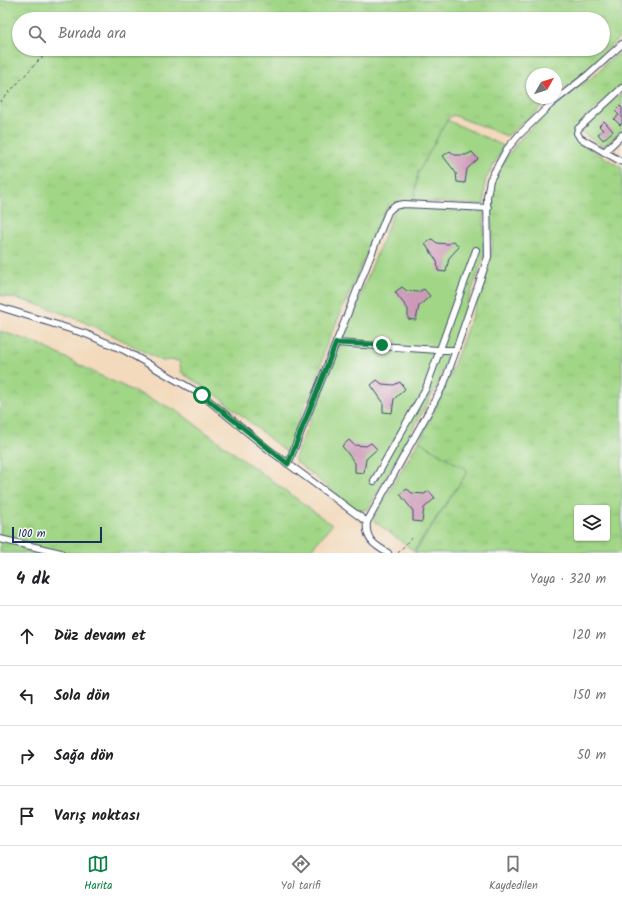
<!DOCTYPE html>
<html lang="tr">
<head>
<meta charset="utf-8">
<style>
	:root { --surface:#fff; --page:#f6f6f6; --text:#202124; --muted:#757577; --line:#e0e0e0; --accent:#0b8043 }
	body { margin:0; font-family:Kalam,sans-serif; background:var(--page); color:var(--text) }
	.controls { position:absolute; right:12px; bottom:12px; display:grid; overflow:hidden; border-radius:4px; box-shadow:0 1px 3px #0004 }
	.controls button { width:36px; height:36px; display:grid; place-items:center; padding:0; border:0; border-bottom:1px solid var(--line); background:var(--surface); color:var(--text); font:20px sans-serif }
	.compass { position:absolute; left:526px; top:68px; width:36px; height:36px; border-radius:50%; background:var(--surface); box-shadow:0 1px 3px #0004; rotate:51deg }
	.scale { position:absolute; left:12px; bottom:10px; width:90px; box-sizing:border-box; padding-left:4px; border:2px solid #1b2f5e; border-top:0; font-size:11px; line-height:14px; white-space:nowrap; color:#1b2f5e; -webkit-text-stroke:3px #f6f6f2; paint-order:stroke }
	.stop { position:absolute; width:12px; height:12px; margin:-9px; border:3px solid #0b8043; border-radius:50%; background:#fff }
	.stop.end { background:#0b8043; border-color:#fff; box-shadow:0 1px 4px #0008 }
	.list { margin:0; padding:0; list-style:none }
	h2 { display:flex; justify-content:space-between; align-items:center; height:52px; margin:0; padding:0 16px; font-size:17px }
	h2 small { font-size:13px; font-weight:400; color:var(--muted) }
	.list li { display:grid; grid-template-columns:26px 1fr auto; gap:12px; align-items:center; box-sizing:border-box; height:60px; padding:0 16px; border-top:1px solid var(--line) }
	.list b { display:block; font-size:15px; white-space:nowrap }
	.list em { font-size:13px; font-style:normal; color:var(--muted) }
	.icon { flex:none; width:22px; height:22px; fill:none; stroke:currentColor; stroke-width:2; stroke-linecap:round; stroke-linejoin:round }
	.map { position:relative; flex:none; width:622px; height:553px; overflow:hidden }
	.search { position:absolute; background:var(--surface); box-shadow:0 1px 3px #0004; left:12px; right:12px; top:12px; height:44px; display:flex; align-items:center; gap:10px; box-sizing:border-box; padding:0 14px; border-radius:22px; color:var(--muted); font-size:15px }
	.sheet { height:292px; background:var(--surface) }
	nav { display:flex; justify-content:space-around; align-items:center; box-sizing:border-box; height:56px; border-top:1px solid var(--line); background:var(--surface); font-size:11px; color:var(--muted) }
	nav a { display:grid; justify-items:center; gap:2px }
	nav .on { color:var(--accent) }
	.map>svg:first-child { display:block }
	.grass { fill:url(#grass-tufts); stroke:#5e8272; fill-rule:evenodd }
	.garden { fill:#a1d686; stroke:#5e8272 }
	.building { fill:#cc99b6 }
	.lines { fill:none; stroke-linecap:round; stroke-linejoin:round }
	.minor-casing { stroke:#3b496c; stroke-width:8 }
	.path { stroke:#3b496c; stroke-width:1; stroke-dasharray:3 3; stroke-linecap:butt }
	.minor { stroke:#fff; stroke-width:6 }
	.route { stroke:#0b8043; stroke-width:5 }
</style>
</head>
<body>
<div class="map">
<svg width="622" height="553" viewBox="0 0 622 553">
	<defs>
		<pattern id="grass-tufts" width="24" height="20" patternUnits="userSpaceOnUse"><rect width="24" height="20" fill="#a1d686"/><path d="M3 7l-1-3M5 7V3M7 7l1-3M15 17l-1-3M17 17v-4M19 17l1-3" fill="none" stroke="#8ab876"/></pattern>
	</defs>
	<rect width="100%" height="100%" fill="#f6f6f2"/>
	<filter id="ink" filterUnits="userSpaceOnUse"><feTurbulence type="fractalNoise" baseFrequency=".025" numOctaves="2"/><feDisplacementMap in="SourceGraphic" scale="8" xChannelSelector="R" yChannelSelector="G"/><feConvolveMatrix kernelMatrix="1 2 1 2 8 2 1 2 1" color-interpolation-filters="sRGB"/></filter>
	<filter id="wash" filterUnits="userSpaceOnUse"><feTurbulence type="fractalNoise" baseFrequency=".012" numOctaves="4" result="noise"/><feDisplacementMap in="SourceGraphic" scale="16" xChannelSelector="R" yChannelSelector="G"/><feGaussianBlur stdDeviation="0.9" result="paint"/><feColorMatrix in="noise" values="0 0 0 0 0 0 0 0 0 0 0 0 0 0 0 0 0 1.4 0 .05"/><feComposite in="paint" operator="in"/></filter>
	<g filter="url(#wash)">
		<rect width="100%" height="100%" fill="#f3dabc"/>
		<g class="grass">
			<path d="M0 0H622V35L586 70 582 76 556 95V74H532V98H552L507 136 453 115 447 120 418 173 414 201 394 202 385 211 324 351 316 389 306 402 289 452H286L218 396 182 373 179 361 173 360 162 361C111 334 58 306 0 295ZM19 19H603V49H19Z"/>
			<path d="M622 52V84L574 129 573 133 577 141 622 168V217L619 230 622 234V553H414L468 471 419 441C440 401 456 361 471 318 479 297 487 277 491 254 496 227 484 200 497 174 520 128 562 101 601 70L605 63ZM577 508H607V538H577Z"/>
			<path d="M0 331 39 344 99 375 177 411 332 525 308 553H0Z"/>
		</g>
		<g class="garden">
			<path d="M622 92V130L603 147 580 131Z"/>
			<path d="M447 120 504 146 485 181 484 205 414 201 418 173Z"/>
			<path d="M399 206 484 212V257L437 386 368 509 360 511 355 509 294 460 395 209Z"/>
			<path d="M419 441 468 471 414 551 374 521V517Z"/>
		</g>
		<g id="blocks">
			<g class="building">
				<path d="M620 106 622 108V123L620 125 614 119 619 115 615 111Z"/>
				<path d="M604 121 613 131 603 140 598 134 603 130 599 126Z"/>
				<path d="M450 151 455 155H466L472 152 478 159 467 169 465 183 457 182 456 173 443 156Z"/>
				<path d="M432 239 437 243 448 244 454 241 459 247 449 258 446 272 438 271 437 261 425 244Z"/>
				<path d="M402 287 407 291 418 292 424 289 430 296 419 306 416 320 408 319V309L395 292Z"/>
				<path d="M377 380 382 384 394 385 400 382 405 389 394 399 392 413 383 412V402L371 385Z"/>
				<path d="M349 440 354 445 366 446 371 443 377 449 366 459 364 473 355 472V463L342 446Z"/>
				<path d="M407 489 412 493 424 494 429 491 435 498 424 508 422 522 413 521V511L400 494Z"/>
			</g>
		</g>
	</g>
	<g filter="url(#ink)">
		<use href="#blocks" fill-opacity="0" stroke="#3b496c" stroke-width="1"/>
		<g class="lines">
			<defs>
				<g id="minor">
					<path d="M622 88 578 129 577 133 580 138 622 162"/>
					<path d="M604 152 622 135"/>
					<path d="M0 307 86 334 124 350 202 395 268 449 367 522C365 539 374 545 388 553"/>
					<path d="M336 343 438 350H455"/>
					<path d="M288 464 388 212 394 206 404 204 488 208"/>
					<path d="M374 481 426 388 476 250"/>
					<path d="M367 522 444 384 488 257 487 197 490 180 507 149 519 135 551 104 589 74 622 44"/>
					<path d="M0 539 61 553"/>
				</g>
			</defs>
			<use href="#minor" class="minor-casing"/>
			<g class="path">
				<path d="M0 102 40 59 53 49"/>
				<path d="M398 553 411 538"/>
			</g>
			<use href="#minor" class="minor"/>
		</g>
	</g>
	<g class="lines" filter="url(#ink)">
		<path class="route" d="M202 395 288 464 336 343 382 345"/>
	</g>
</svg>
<div class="controls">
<button><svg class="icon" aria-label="layers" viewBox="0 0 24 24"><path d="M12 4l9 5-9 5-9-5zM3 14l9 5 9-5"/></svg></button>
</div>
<svg class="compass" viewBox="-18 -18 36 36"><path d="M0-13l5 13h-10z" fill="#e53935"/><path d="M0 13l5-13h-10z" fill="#757577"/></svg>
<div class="scale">100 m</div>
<div class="stop" style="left:202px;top:395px"></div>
<div class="stop end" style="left:382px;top:345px"></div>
<div class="search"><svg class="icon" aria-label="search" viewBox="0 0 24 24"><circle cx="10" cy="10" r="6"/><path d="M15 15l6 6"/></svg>Burada ara</div>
</div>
<section class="sheet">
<h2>4 dk<small>Yaya · 320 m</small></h2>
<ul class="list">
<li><svg class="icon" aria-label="ahead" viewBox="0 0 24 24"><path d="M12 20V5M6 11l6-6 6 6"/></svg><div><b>Düz devam et</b></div><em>120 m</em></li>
<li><svg class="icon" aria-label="left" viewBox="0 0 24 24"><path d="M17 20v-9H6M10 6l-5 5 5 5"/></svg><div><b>Sola dön</b></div><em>150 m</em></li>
<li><svg class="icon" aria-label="right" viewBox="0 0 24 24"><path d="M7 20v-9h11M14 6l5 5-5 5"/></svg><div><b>Sağa dön</b></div><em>50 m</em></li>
<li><svg class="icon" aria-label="arrive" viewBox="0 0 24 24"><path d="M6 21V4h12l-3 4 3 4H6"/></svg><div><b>Varış noktası</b></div></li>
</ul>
</section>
<nav>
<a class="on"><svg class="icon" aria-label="map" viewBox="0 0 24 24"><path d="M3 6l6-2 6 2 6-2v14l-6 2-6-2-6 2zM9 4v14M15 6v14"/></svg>Harita</a>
<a><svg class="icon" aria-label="directions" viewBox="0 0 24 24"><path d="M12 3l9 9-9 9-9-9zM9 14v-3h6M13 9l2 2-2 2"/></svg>Yol tarifi</a>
<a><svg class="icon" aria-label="saved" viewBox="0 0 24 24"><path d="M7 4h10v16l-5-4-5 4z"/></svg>Kaydedilen</a>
</nav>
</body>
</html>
